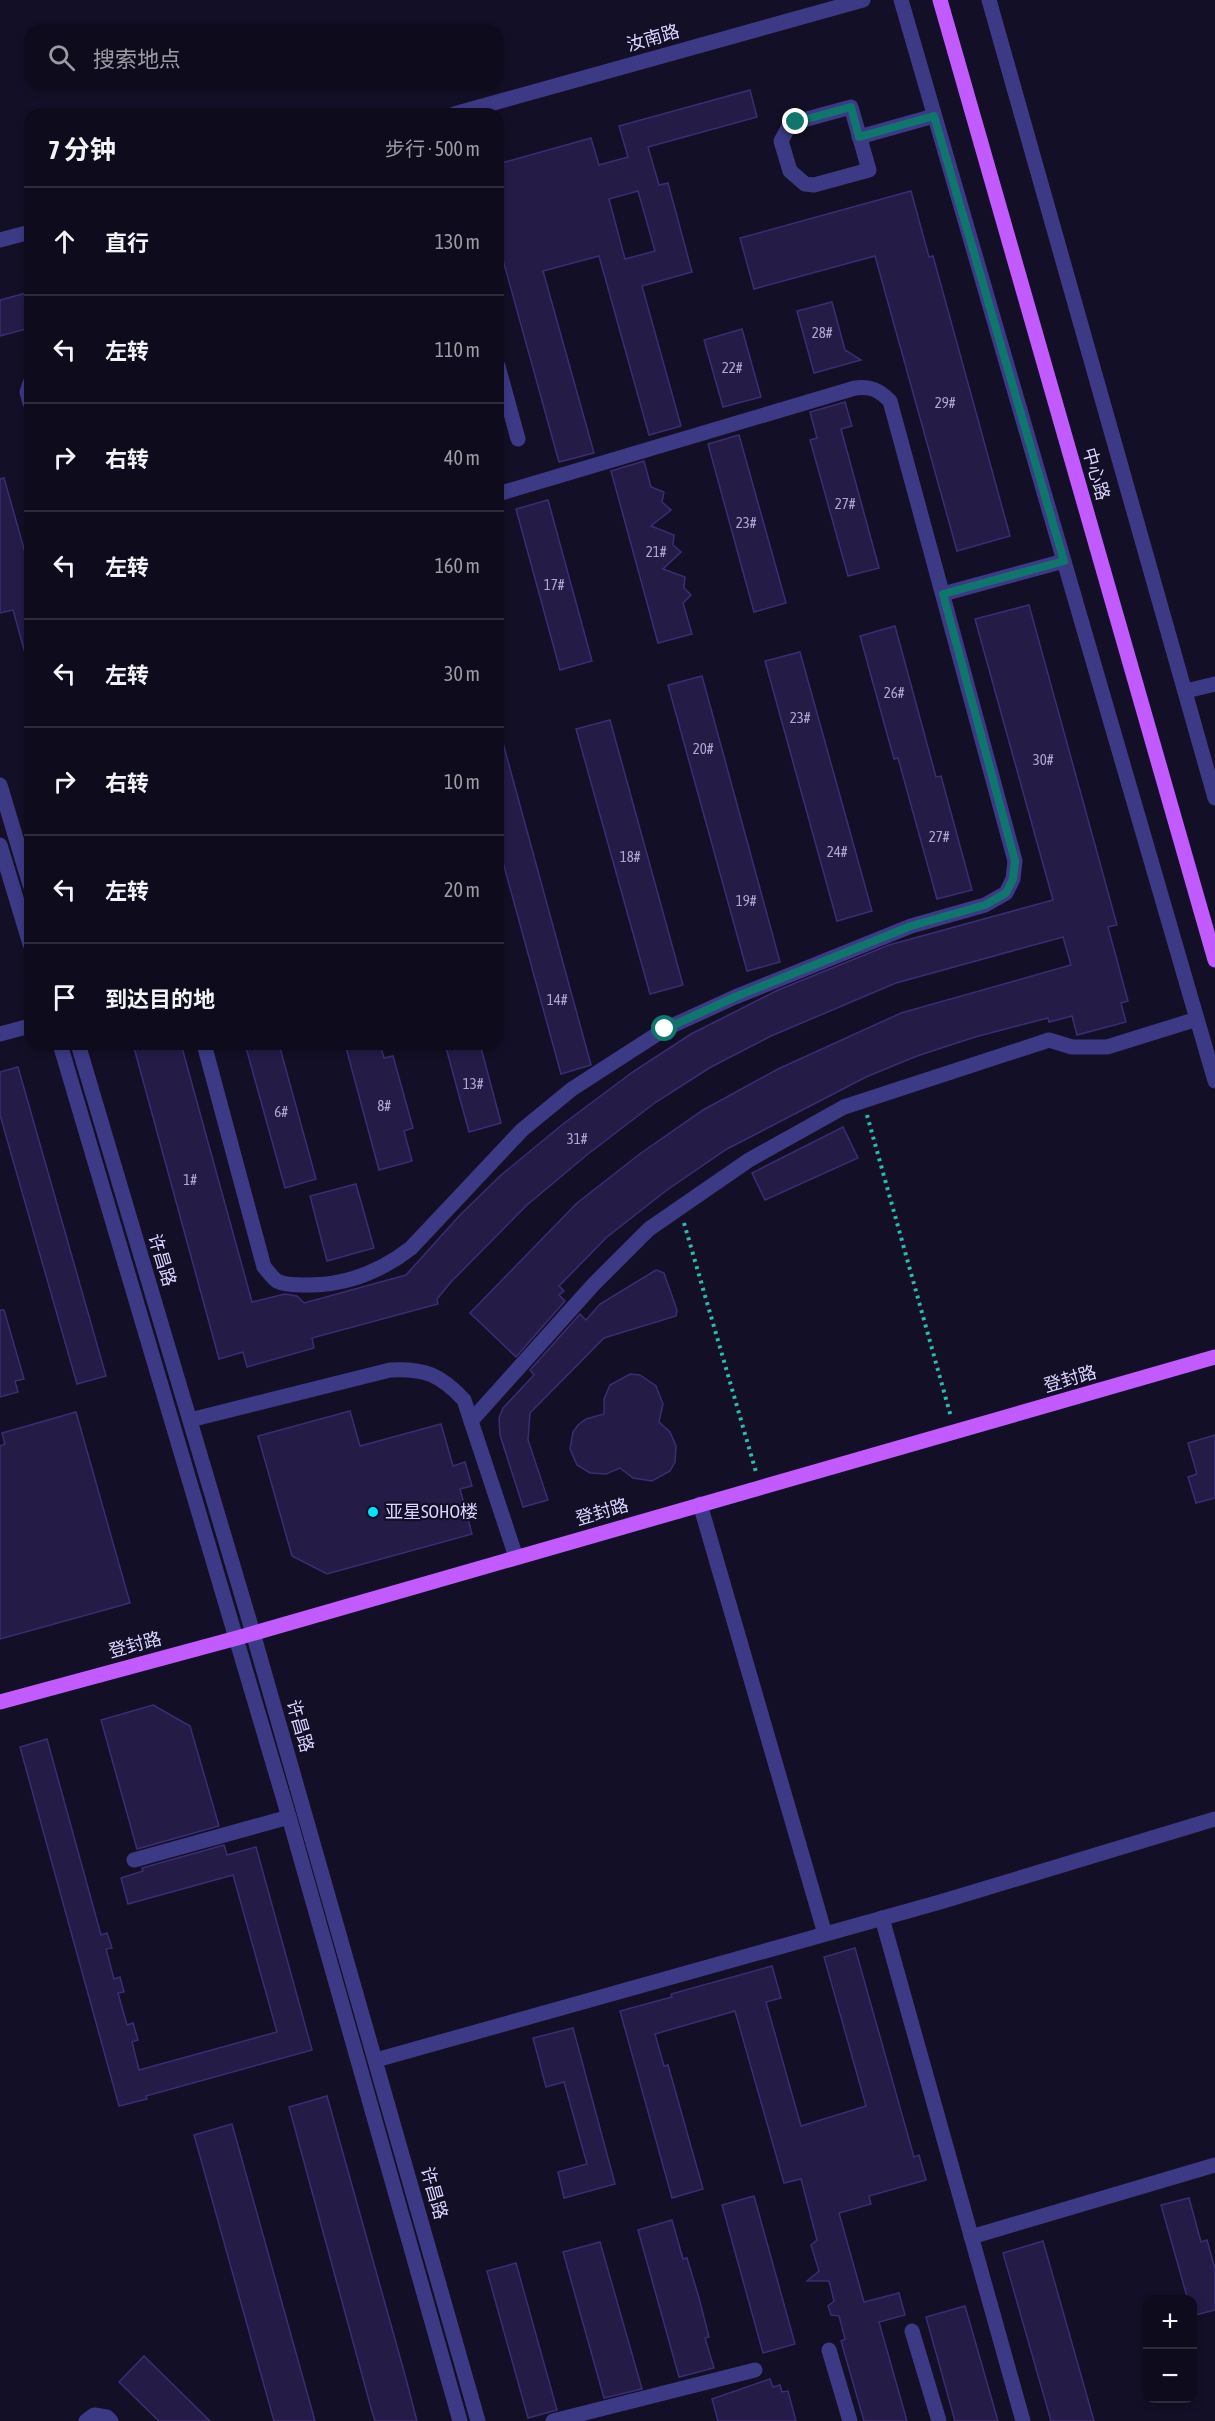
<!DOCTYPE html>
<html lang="zh">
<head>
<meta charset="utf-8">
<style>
	:root { --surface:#0e0b1c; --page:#171425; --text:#f1f3f6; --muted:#9b9ba3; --line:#2e2b3b }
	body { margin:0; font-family:"Asap Condensed","Noto Sans SC",sans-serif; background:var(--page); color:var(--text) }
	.controls { position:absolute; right:18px; bottom:18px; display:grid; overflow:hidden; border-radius:12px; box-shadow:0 3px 9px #0003 }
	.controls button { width:54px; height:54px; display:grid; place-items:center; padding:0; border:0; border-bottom:2px solid var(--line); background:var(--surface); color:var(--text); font:30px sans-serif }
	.stop { position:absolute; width:18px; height:18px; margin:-14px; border:4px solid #0f766e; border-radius:50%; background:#fff }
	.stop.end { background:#0f766e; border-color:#fff; box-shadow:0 2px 6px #0008 }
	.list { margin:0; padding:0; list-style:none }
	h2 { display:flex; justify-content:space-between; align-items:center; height:78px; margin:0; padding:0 24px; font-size:26px }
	h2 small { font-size:20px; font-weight:400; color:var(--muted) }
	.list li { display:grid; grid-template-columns:39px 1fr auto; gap:18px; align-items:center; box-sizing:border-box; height:108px; padding:0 24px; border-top:2px solid var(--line) }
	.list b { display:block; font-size:22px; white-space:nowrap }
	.list em { font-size:20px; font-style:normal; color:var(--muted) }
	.icon { flex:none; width:33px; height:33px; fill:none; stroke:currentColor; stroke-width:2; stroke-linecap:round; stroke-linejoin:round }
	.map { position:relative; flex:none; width:1215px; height:2421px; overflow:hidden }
	.search { position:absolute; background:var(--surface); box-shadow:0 3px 9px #0003; left:24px; top:24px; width:480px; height:66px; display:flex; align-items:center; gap:15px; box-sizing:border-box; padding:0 21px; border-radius:18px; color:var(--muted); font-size:22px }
	.panel { position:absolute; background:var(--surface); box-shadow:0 3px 9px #0003; left:24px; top:108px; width:480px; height:942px; border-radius:18px }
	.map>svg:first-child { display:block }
	.building { fill:#241b47; stroke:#3b2d73; stroke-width:1.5; fill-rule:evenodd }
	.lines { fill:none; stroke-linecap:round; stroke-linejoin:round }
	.path { stroke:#2fb8b0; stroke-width:4; stroke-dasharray:3 4.5; stroke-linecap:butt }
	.minor { stroke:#3d3a85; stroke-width:15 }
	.major { stroke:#c25bff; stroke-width:15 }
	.route { stroke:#0f766e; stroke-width:8 }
	.poi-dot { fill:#00e5ff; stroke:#130f26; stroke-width:2 }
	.labels { text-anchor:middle; stroke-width:4.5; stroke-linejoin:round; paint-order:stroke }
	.number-label { font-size:15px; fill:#aca6d1 }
	.street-label { font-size:18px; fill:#d9d4ff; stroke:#130f26 }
	.poi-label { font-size:18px; fill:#d9d4ff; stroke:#130f26; text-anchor:start }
</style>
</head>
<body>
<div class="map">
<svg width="1215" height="2421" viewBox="0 0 1215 2421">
	<rect width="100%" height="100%" fill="#130f26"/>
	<g class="building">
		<path d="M750 90 757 117 648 147 659 185 668 183 692 272 642 286 681 426 649 435 599 256 543 271 594 453 559 462 498 242V164L591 138 599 165 628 157 619 126ZM638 191 655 251 625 259 609 199Z"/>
		<path d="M911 191 929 257 933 256 1010 536 957 551 875 256 754 289 740 238Z"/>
		<path d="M30 292V328L0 336V300Z"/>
		<path d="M832 302 845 350 861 360 814 373 797 311Z"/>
		<path d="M742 329 761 397 723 407 704 340Z"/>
		<path d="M845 402 852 426 841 429 879 568 848 576 810 440 817 438 810 412Z"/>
		<path d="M739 435 786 603 754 612 708 444Z"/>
		<path d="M644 461 651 487 664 492 662 502 671 510 651 526 674 535 673 545 681 552 663 569 685 577 684 588 691 595 683 603 692 634 658 643 611 471Z"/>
		<path d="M4 478 30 570V653H25L13 610 0 613V479Z"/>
		<path d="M548 500 592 661 560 670 516 509Z"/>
		<path d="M1029 605 1117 925 1108 927 1128 1001 1121 1003 1126 1022 1077 1035 1072 1016 1049 1022 1048 1018 975 1037 917 1056 866 1077 727 1149 667 1190 607 1237 559 1286 564 1291 559 1295 565 1301 516 1357 470 1313 577 1203 641 1153 703 1110 778 1069 901 1013 1071 965 1063 937 896 983 771 1036 711 1067 656 1102 588 1154 527 1205 451 1282 437 1299 438 1304 312 1338 314 1348 247 1367 243 1352 219 1359 133 1044H181L252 1302 285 1294 297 1296 304 1303 406 1275 460 1215 500 1176 563 1124 634 1071 691 1034 778 990 889 945 1053 900 975 619Z"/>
		<path d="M895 626 936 777 941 776 972 890 937 899 898 758 894 759 860 636Z"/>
		<path d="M800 652 872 911 837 921 765 661Z"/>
		<path d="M702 676 780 962 747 971 668 685Z"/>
		<path d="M610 720 683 985 650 994 576 729Z"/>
		<path d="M503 743 591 1065 561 1074 498 844V744Z"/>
		<path d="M245 1044H279L316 1179 285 1188Z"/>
		<path d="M345 1044H380L384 1058 393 1056 413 1128 404 1131 412 1161 379 1170Z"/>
		<path d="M445 1044H480L501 1123 469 1132Z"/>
		<path d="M18 1067 106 1376 77 1384 0 1115V1072Z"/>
		<path d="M843 1127 858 1158 765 1200 752 1173Z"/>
		<path d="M356 1184 374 1248 327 1261 310 1196Z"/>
		<path d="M656 1270 664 1273 677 1310 676 1316 604 1338 530 1413 528 1440 548 1500 523 1507 500 1435 499 1418 503 1408 534 1375 530 1370 580 1314 586 1320 600 1304Z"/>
		<path d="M0 1310H4L24 1379 15 1381 18 1392 0 1397Z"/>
		<path d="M630 1374 640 1375 656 1386 663 1404 659 1422 670 1432 676 1446 675 1462 670 1471 652 1481 633 1478 620 1468 606 1474 590 1473 577 1465 570 1449 573 1432 578 1425 586 1419 604 1414V1399L610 1385Z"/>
		<path d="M350 1411 360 1446 441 1424 453 1466 465 1462 472 1486 460 1489 472 1534 327 1574 292 1556 258 1436Z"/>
		<path d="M76 1412 130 1603 0 1639V1446L5 1444 2 1433Z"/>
		<path d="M1215 1435V1498L1196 1503 1188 1477 1197 1474 1188 1443Z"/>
		<path d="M153 1705 190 1726 219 1826 137 1849 101 1720Z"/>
		<path d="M47 1739 101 1935 107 1933 112 1948 106 1949 114 1979 120 1977 124 1992 118 1993 127 2025 133 2023 138 2040 132 2042 139 2070 277 2032 233 1875 128 1904 121 1878 143 1871 142 1868 224 1845 227 1855 256 1847 312 2050 146 2096 147 2099 119 2106 20 1747Z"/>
		<path d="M855 1948 914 2157 919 2155 926 2180 869 2196 871 2204 839 2213 864 2302 899 2293 905 2315 879 2322 907 2421H864L841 2341 845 2339 839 2316 831 2315 828 2306 834 2301 829 2281H807L819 2271 811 2245 817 2240 801 2179 784 2183 735 2011 655 2034 664 2066 668 2065 703 2189 672 2198 620 2011 672 1997 671 1994 772 1966 781 1998 766 2002 801 2126 866 2106 824 1957Z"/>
		<path d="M573 2028 615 2184 564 2198 558 2172 587 2164 564 2082 546 2087 533 2038Z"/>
		<path d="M327 2096 405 2375 417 2421H375L371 2408 289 2107Z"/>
		<path d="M232 2124 315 2421H274L194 2135Z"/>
		<path d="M754 2196 795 2344 763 2353 722 2205Z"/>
		<path d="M1189 2198 1201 2242 1207 2240 1215 2269V2310L1192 2316V2300H1188L1161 2205Z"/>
		<path d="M672 2220 683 2259 687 2258 699 2298 709 2337 705 2338 714 2368 679 2377 638 2230Z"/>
		<path d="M1043 2241 1094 2421H1051L1003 2253Z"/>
		<path d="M600 2242 642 2389 604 2398 563 2252Z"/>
		<path d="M516 2263 557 2410 528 2418 487 2271Z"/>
		<path d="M965 2306 998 2421H955L926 2317Z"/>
		<path d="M144 2356 210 2421H159L119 2382Z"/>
		<path d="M770 2379 773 2387 780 2385 782 2392 788 2391 796 2421H718L712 2399Z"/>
	</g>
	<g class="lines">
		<g class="path">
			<path d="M867 1115 951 1417"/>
			<path d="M684 1223 756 1472"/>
		</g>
		<g class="minor">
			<path d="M901 0 1215 1081"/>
			<path d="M989 0 1215 798"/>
			<path d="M851 107 869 170 814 185 805 184 790 171 781 141 788 128 796 122Z"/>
			<path d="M454 114 863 0"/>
			<path d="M859 137 934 116"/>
			<path d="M0 240 30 232"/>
			<path d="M498 366 518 439"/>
			<path d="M30 383 27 392 30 403"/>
			<path d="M943 594 1064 561"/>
			<path d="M1186 691 1215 684"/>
			<path d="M0 785 30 885"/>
			<path d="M0 845 30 944"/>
			<path d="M0 1034 30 1026"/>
			<path d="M60 1044 289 1817 460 2421"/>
			<path d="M78 1044 253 1633 478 2421"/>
			<path d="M204 1044 264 1267C268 1271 272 1278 277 1281 284 1285 297 1285 304 1285 345 1286 379 1273 411 1248L522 1130 572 1089 665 1029 735 997 911 926 985 905 1006 893 1013 879 1015 861 890 401C879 390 871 386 855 388L498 494"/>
			<path d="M190 1420 390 1370C425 1368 441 1375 464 1400L516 1557"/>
			<path d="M471 1421 593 1285 649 1229 749 1160 844 1107 1049 1040 1072 1047H1107L1197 1019"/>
			<path d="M700 1504 825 1934"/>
			<path d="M134 1860 289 1817"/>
			<path d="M882 1918 1023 2421"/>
			<path d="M376 2060 940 1902 1215 1819"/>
			<path d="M971 2237 1215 2165"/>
			<path d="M912 2331 939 2421"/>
			<path d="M829 2350 850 2421"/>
			<path d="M86 2421 94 2415 107 2417 111 2421"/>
			<path d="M553 2421 755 2370"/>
		</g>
		<g class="major">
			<path d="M940 0 1215 960"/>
			<path d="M0 1702 237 1638 1215 1357"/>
		</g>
	</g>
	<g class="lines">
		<path class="route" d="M665 1029 735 997 911 926 985 905 1006 893 1013 879 1015 861 943 594 1064 561 934 116 859 137 851 107 796 122"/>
	</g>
	<circle class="poi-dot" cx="373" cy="1512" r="6"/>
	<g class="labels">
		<g class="number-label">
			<text x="822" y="338">28#</text>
			<text x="732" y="373">22#</text>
			<text x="945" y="408">29#</text>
			<text x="845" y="509">27#</text>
			<text x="746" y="528">23#</text>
			<text x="656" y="557">21#</text>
			<text x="554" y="590">17#</text>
			<text x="894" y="698">26#</text>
			<text x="800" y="723">23#</text>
			<text x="703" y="754">20#</text>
			<text x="1043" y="765">30#</text>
			<text x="939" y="842">27#</text>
			<text x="837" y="857">24#</text>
			<text x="630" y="862">18#</text>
			<text x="746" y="906">19#</text>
			<text x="557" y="1005">14#</text>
			<text x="473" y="1089">13#</text>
			<text x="384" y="1111">8#</text>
			<text x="281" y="1117">6#</text>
			<text x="577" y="1144">31#</text>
			<text x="190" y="1185">1#</text>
		</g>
		<g class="street-label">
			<text transform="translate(653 38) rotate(-16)" y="6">汝南路</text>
			<text transform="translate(1096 474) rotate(74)" y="6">中心路</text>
			<text transform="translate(162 1260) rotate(73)" y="6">许昌路</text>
			<text transform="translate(1070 1379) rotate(-16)" y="6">登封路</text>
			<text transform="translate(602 1512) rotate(-16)" y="6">登封路</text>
			<text transform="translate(135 1645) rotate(-15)" y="6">登封路</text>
			<text transform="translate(300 1726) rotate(74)" y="6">许昌路</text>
			<text transform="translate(434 2193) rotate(74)" y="6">许昌路</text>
		</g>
		<g class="poi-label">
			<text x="385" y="1518">亚星SOHO楼</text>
		</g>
	</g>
</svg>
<div class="controls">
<button>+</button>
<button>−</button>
</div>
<div class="stop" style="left:665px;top:1029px"></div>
<div class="stop end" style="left:796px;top:122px"></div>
<div class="search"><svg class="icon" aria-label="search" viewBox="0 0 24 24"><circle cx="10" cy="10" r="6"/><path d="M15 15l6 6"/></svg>搜索地点</div>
<section class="panel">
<h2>7 分钟<small>步行 · 500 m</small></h2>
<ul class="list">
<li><svg class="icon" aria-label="ahead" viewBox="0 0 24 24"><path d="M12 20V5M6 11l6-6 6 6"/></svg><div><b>直行</b></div><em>130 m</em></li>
<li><svg class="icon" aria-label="left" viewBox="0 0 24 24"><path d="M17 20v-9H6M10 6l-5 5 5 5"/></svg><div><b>左转</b></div><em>110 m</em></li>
<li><svg class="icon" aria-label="right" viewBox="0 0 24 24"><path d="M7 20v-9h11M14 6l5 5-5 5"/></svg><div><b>右转</b></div><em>40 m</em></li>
<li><svg class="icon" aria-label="left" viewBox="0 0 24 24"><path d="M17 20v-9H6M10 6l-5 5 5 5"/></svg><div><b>左转</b></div><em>160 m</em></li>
<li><svg class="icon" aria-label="left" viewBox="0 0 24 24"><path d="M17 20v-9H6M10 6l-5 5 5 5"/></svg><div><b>左转</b></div><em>30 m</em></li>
<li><svg class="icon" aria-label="right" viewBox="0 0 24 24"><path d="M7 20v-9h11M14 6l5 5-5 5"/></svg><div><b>右转</b></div><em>10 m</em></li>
<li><svg class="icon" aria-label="left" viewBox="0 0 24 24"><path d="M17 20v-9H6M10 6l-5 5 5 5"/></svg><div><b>左转</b></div><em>20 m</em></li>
<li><svg class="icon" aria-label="arrive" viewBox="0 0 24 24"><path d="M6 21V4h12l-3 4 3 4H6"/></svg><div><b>到达目的地</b></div></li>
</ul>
</section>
</div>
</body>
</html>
